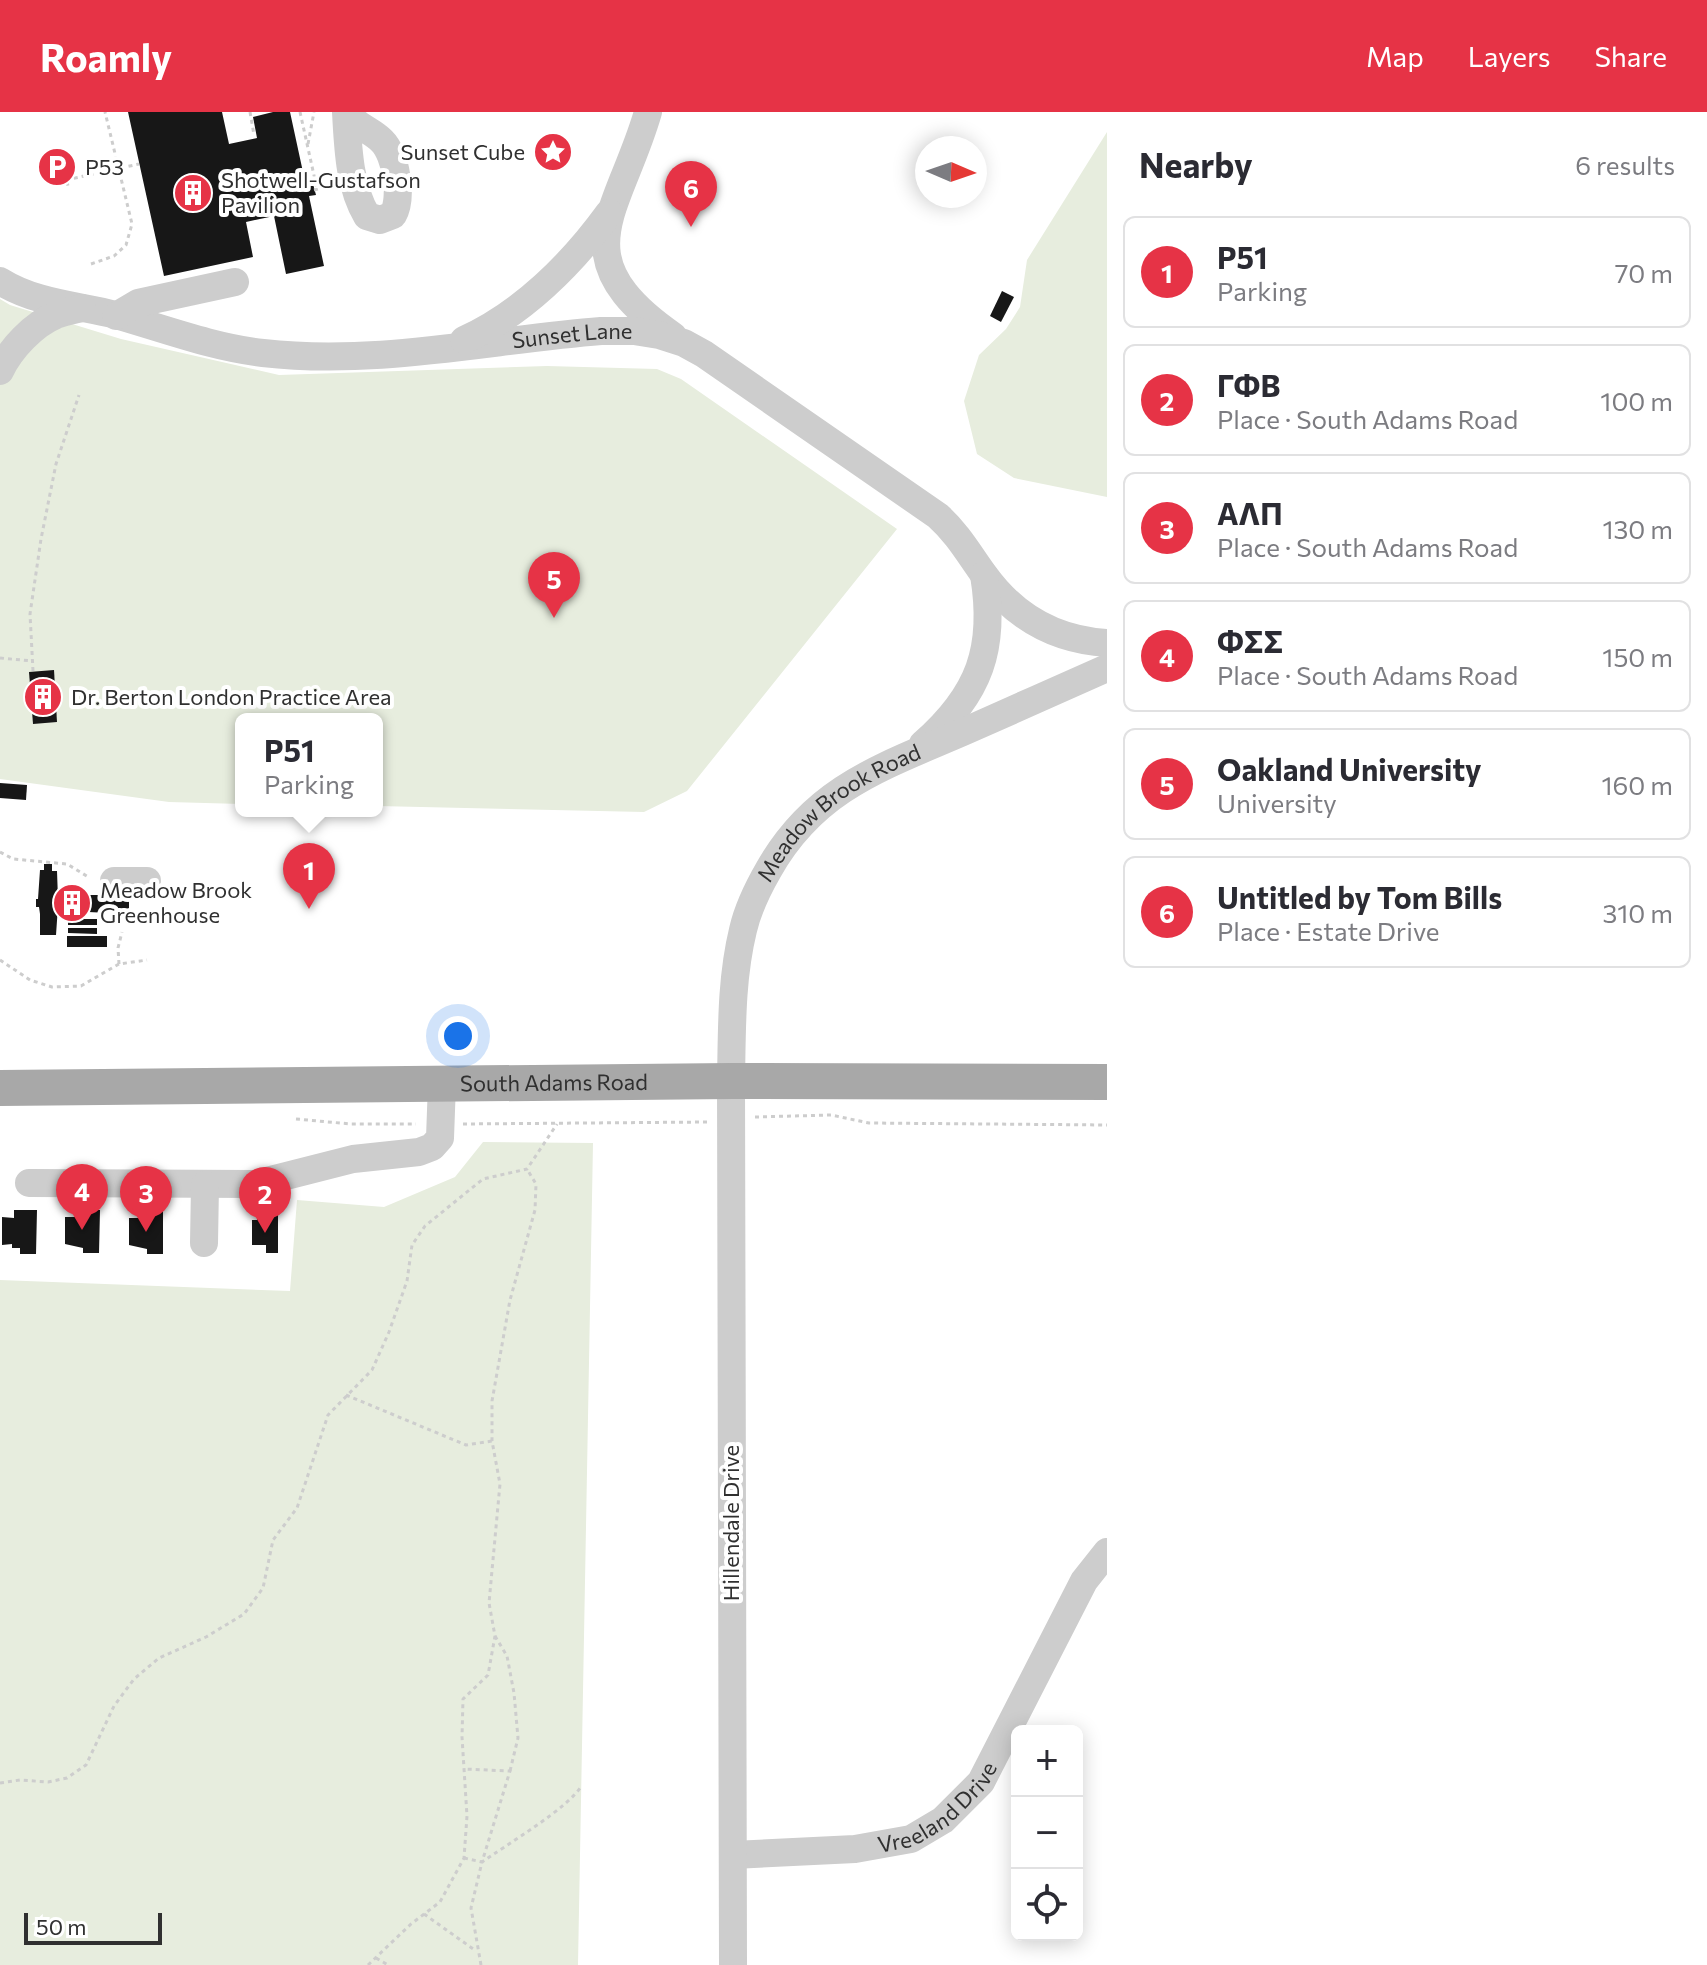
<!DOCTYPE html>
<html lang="en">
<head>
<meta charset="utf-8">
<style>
	:root { --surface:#fff; --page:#f2f2f3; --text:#2b2b33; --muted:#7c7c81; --line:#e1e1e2; --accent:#e63346 }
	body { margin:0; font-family:Commissioner,sans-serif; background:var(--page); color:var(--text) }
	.controls { position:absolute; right:24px; bottom:24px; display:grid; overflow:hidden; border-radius:12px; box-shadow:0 4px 20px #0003 }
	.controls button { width:72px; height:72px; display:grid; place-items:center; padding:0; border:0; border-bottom:2px solid var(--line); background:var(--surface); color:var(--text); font:40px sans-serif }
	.compass { position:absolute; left:915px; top:24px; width:72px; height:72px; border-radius:50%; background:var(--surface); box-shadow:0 4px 20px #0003; rotate:92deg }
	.scale { position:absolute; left:24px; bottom:20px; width:138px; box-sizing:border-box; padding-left:8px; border:4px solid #303030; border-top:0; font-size:22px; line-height:28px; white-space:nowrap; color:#303030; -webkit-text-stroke:6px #fff; paint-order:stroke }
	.you { position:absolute; left:458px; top:924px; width:28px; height:28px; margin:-20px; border:6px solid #fff; border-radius:50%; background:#1a73e8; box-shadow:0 0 0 12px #1a73e833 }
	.badge { display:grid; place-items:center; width:52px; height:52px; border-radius:50%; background:var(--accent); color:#fff; font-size:26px; font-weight:700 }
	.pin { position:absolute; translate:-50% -66px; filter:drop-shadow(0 2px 4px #0008) }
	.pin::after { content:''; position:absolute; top:42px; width:28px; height:24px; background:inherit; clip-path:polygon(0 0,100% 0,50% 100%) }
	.popup { position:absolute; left:235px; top:601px; width:148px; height:104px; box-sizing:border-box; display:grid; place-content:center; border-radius:12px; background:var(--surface); filter:drop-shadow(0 2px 6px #0005); font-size:26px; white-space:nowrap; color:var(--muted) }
	.popup b { font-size:30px; color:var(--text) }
	.popup::after { content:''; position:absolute; left:50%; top:100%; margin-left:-16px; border:16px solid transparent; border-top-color:var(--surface) }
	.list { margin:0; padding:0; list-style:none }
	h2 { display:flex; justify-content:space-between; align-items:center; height:104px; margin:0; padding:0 32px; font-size:34px }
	h2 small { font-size:26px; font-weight:400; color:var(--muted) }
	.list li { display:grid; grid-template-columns:52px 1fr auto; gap:24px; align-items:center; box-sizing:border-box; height:112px; margin:0 16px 16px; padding:0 16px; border:2px solid var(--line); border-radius:12px }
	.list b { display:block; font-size:30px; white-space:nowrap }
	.list p { margin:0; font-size:26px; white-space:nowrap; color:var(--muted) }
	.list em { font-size:26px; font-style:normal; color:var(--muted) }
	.icon { flex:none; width:44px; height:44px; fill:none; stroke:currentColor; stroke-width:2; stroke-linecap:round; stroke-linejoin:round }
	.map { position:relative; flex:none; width:1107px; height:1853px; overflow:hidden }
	header { display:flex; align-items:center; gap:48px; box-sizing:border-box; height:112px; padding:0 40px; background:var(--accent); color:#fff }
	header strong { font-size:38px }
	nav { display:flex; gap:44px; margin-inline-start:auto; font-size:28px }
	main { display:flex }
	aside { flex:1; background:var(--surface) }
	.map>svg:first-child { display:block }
	.green { fill:#e7edde }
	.building { fill:#171717 }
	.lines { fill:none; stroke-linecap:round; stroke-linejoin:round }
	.path { stroke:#cdcdcd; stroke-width:3; stroke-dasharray:4 4; stroke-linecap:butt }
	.minor { stroke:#cdcdcd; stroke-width:28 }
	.major { stroke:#a8a8a8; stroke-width:36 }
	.labels { text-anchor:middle; stroke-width:8; stroke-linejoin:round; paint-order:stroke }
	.poi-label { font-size:22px; fill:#303030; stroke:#fff; text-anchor:start }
	.street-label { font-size:22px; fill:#303030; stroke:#fff }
</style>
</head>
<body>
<header>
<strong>Roamly</strong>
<nav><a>Map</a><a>Layers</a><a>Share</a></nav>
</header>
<main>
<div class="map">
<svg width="1107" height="1853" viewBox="0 0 1107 1853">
	<rect width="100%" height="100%" fill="#fff"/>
	<g class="green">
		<path d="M1107 20V385L1014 366 977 342 964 289 979 243 1006 217 1020 195 1027 148Z"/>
		<path d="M0 187 10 193 121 227 279 263 547 254 657 257 681 267 897 417 687 679 644 700 377 694V607H241V692L169 690 0 667Z"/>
		<path d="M483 1030 593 1031 578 1853H0V1168L290 1179 297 1088 384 1095 455 1065Z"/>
	</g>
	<g class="building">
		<path d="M128 0H222L229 32 257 26 253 5 273 0H290L306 74 313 72 316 83 309 84 324 154 286 162 274 104 246 110 253 145 164 164Z"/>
		<path d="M1002 179 1014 185 1001 210 990 204Z"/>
		<path d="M54 558 57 610 33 612 29 560Z"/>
		<path d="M0 671 27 673 26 688 0 686Z"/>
		<path d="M44 752H52V759H57L58 787H68V783H109V779L129 780V802L68 799V794H58L56 823H40V802L39 795H36V787H38L40 758H44Z"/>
		<rect x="68" y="807" width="29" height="6"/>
		<path d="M68 816H97V822L68 821Z"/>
		<rect x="67" y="824" width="40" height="11"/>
		<path d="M77 1097 100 1098 99 1141H83V1136L65 1132V1105H76Z"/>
		<path d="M14 1098H37L36 1142H20V1136H12V1132L2 1133V1105L14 1106Z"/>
		<path d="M140 1098 163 1099V1142H147V1137L129 1133V1106H140Z"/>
		<path d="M257 1098H278V1141H266V1133H252V1108H257Z"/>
	</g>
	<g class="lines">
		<g class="path">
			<path d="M250 0 254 23"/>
			<path d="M300 0 317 77"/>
			<path d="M308 32 314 0"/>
			<path d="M65 62 68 74"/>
			<path d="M66 68 139 52"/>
			<path d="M314 78 332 74"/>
			<path d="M91 152 114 144 126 133 132 112 105 0"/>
			<path d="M0 546 32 549"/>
			<path d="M33 559 30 502 41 427 56 352 79 283"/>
			<path d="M0 740 13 747 67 752 90 766"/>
			<path d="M0 848 30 868 52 875 81 874 119 852 147 848"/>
			<path d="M119 852 118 836 122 820"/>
			<path d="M755 1005 831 1003 869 1011 1107 1013"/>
			<path d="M296 1007 351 1012H416"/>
			<path d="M463 1012 708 1010"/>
			<path d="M346 1283 466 1333 492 1329"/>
			<path d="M495 1524 507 1544 514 1581 518 1626 510 1659"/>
			<path d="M0 1671 20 1668 48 1670 67 1666 86 1653 114 1594 134 1567 159 1546 206 1525 244 1502 263 1476 273 1428 297 1396 328 1303 372 1258 389 1220 407 1169 412 1133 425 1114 483 1067 527 1057 557 1012"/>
			<path d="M464 1746 482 1750 510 1659 464 1657"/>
			<path d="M424 1802 476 1839"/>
			<path d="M376 1846 388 1853"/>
			<path d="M368 1853 411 1812 440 1790 464 1746 467 1704 462 1625 463 1587 488 1563 495 1524 489 1491 500 1372 492 1329V1289L510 1188 535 1098 536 1072 527 1057"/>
			<path d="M481 1853 471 1796 482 1750C506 1733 569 1696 582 1673"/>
		</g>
		<g class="minor">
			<path d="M346 0C348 35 349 74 367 104L380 108 393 103C403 86 396 43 382 29 370 17 359 17 347 0"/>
			<path d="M648 0C619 101 559 145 673 224"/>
			<path id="s1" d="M0 169C35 191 77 193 116 203 165 217 212 235 263 241 376 254 489 228 601 219H634L659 223 684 231 704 242 938 404C958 422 969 442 985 464 1015 505 1056 528 1107 531"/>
			<path d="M116 204 138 191 235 170"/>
			<path d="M464 228C522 202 572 152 609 101"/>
			<path d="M0 259C10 237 34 212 56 203 64 200 74 198 82 196"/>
			<path d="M923 632C980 582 996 536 984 463"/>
			<path d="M114 769H147"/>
			<path d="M29 1071 255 1072 353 1047 419 1040 432 1035 440 1026 442 971"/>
			<path d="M204 1131 205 1073"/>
			<path id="s2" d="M733 1743 855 1737 911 1727 943 1708 981 1670 1084 1469 1107 1440"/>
			<path id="s3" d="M733 1853 731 969C732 918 731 867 743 818 748 796 758 776 769 757 815 676 882 655 963 620 1011 599 1059 577 1107 556"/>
		</g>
		<path class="major" id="s4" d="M0 976 731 969 1107 970"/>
	</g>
	<defs>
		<symbol id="sight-disc" viewBox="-11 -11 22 22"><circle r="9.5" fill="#e63346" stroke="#fff"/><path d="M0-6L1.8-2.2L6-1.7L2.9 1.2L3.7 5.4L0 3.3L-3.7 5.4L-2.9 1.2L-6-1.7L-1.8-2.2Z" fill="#fff"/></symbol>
		<symbol id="parking-disc" viewBox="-11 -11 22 22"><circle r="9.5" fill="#e63346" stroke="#fff"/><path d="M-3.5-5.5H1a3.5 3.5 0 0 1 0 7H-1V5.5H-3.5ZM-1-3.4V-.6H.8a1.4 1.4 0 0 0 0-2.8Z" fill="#fff"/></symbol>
		<symbol id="building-disc" viewBox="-11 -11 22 22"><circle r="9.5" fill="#e63346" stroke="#fff"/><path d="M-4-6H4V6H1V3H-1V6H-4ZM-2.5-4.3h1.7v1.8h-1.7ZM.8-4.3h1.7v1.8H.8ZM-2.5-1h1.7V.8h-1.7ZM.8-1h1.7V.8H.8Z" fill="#fff"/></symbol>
	</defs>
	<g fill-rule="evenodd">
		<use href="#sight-disc" x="531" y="18" width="44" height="44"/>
		<use href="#parking-disc" x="35" y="33" width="44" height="44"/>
		<use href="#building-disc" x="171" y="59" width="44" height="44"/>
		<use href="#building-disc" x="21" y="563" width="44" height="44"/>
		<use href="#building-disc" x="50" y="769" width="44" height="44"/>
	</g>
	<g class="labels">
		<g class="poi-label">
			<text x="525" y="48" text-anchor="end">Sunset Cube</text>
			<text x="85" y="63">P53</text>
			<text x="221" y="76">Shotwell-Gustafson<tspan x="221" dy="25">Pavilion</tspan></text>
			<text x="71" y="593">Dr. Berton London Practice Area</text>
			<text x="100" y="786">Meadow Brook<tspan x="100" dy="25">Greenhouse</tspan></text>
		</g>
		<g class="street-label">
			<text dy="8" stroke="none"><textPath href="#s1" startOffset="584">Sunset Lane</textPath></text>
			<text dy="8" stroke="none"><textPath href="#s3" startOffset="1194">Meadow Brook Road</textPath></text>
			<text dy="8" stroke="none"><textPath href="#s4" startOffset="554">South Adams Road</textPath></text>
			<text transform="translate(731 1411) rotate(-90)" y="8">Hillendale Drive</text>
			<text dy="8" stroke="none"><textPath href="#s2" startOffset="218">Vreeland Drive</textPath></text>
		</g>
	</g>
</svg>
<div class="controls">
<button>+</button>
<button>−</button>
<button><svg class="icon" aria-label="locate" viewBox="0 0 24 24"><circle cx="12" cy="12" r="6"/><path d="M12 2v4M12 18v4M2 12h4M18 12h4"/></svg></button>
</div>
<svg class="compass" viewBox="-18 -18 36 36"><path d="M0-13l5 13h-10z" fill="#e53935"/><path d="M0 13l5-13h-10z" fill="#7c7c81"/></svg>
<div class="scale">50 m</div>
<div class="you"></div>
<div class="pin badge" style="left:309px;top:797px">1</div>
<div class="popup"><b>P51</b>Parking</div>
<div class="pin badge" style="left:265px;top:1121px">2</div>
<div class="pin badge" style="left:146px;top:1120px">3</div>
<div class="pin badge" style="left:82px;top:1118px">4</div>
<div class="pin badge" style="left:554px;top:506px">5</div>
<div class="pin badge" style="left:691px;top:115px">6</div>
</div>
<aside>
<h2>Nearby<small>6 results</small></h2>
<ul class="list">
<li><span class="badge">1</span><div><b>P51</b><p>Parking</p></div><em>70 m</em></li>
<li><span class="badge">2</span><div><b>ΓΦB</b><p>Place · South Adams Road</p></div><em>100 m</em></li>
<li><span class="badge">3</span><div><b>AΛΠ</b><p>Place · South Adams Road</p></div><em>130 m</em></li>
<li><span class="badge">4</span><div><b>ΦΣΣ</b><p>Place · South Adams Road</p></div><em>150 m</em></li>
<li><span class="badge">5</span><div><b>Oakland University</b><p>University</p></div><em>160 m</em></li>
<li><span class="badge">6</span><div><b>Untitled by Tom Bills</b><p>Place · Estate Drive</p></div><em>310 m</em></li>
</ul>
</aside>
</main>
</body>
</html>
